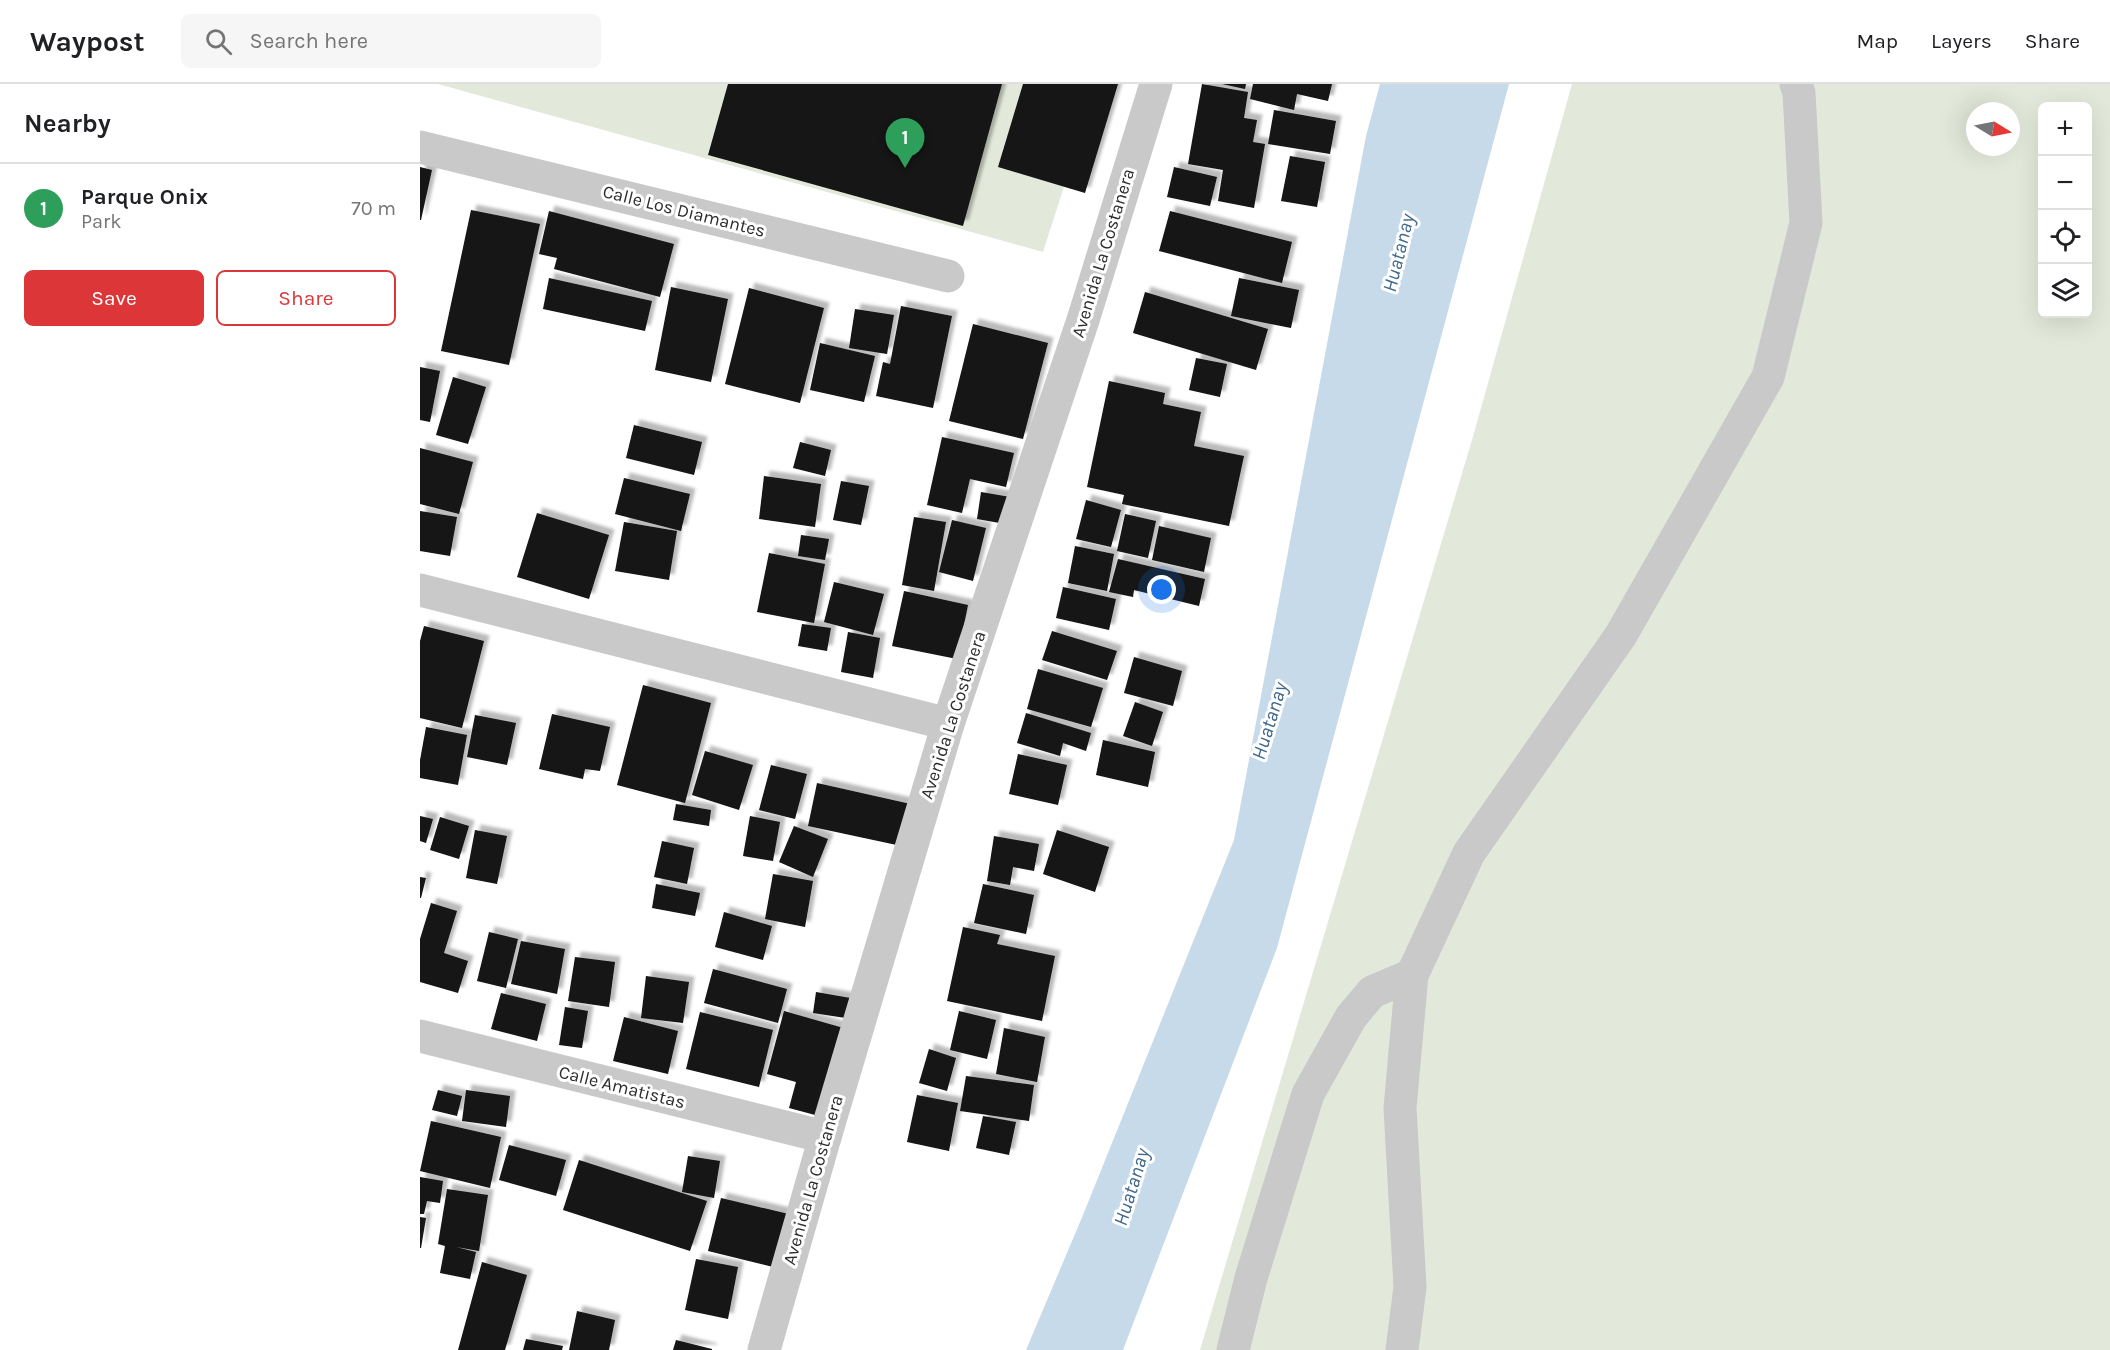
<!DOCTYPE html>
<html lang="en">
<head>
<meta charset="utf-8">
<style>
	:root { --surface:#fff; --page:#f6f6f6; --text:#202124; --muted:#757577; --line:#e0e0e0; --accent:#dc3638 }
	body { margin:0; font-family:Karla,sans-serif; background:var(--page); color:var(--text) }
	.controls { position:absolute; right:18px; top:18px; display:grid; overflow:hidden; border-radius:9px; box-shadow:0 6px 24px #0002 }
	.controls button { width:54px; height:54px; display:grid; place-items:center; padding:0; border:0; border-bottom:2px solid var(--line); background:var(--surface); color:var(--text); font:30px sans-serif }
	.compass { position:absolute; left:1546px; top:18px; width:54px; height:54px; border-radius:50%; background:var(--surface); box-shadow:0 6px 24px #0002; rotate:100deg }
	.you { position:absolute; left:742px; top:506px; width:21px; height:21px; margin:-15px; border:4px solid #fff; border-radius:50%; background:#1a73e8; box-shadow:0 0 0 9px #1a73e833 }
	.badge { display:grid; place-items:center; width:39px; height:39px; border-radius:50%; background:var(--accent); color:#fff; font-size:20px; font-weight:700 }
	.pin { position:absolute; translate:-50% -50px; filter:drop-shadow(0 2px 3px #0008) }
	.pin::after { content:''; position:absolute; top:32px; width:21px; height:18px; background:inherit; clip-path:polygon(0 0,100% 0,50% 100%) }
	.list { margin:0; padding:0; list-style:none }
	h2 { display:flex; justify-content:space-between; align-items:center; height:78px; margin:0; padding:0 24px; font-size:26px }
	h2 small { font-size:20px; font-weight:400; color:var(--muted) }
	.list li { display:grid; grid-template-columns:39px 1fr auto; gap:18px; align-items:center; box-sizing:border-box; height:90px; padding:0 24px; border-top:2px solid var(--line) }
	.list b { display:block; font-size:22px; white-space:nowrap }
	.list p { margin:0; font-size:20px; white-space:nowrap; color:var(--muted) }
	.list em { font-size:20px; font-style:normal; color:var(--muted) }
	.actions { display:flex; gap:12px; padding:18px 24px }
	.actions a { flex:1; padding:14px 0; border:2px solid var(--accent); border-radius:9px; text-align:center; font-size:21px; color:var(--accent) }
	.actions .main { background:var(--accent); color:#fff }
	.icon { flex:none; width:33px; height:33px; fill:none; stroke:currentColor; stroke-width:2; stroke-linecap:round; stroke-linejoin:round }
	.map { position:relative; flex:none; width:1690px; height:1266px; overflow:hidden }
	header { display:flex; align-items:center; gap:36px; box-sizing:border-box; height:84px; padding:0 30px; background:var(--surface); border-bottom:2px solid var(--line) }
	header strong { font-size:28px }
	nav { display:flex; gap:33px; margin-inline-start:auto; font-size:21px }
	.search { width:420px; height:54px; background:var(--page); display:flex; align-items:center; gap:15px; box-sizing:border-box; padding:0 21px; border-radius:9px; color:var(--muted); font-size:22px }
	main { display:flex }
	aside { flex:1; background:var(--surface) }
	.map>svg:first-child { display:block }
	.green { fill:#e2e9da; fill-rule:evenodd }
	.water { fill:#c7dae9 }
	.building { fill:#131313; filter:url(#shadow) }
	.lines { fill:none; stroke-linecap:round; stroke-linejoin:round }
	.minor { stroke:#c9c9c9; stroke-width:33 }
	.labels { text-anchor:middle; stroke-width:6; stroke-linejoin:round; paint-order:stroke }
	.street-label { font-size:18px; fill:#2c2c2c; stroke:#fff }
	.water-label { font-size:20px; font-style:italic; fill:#3f688a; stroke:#fff }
</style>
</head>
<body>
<header>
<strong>Waypost</strong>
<div class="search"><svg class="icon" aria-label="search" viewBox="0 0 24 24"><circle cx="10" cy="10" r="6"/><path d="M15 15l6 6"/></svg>Search here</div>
<nav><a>Map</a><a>Layers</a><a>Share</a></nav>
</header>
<main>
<aside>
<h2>Nearby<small></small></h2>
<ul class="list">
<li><span class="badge" style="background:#2e9e5b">1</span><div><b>Parque Onix</b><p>Park</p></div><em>70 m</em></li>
</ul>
<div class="actions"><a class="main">Save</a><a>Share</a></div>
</aside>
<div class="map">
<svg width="1690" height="1266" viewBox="0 0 1690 1266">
	<defs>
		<filter id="shadow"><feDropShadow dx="5.5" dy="-5.5" stdDeviation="1.5" flood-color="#0004"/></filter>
	</defs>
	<rect width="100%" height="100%" fill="#fff"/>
	<g class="green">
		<path d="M18 0H677L623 168Z"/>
		<path d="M1152 0H1690V1266H780L1052 356ZM1622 22H1668V230H1622ZM1555 27H1591V63H1555Z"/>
	</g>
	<path class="water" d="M960 0H1089L857 864 703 1266H606L663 1131 814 756 946 52Z"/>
	<g class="building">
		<path d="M308 0H582L543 142 288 71Z"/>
		<path d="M603 0H698L665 109 578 83Z"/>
		<path d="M782 0 828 8 824 34 837 36 833 58 845 60 834 124 798 117 803 86 768 80Z"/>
		<path d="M802 0H826L825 5Z"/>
		<path d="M833 0H912L908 17 877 10 874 26 830 15Z"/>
		<path d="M854 26 916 37 910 70 848 60Z"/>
		<path d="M870 72 905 78 897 123 861 117Z"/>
		<path d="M0 83 12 86 1 136H0Z"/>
		<path d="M754 83 797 93 790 122 747 113Z"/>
		<path d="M51 126 120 140 89 281 21 267Z"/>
		<path d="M129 127 254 160 240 213 134 185 137 174 119 170Z"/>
		<path d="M750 127 872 158 862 199 739 167Z"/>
		<path d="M129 194 232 217 225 247 123 225Z"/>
		<path d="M819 194 879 206 871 244 811 232Z"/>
		<path d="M251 203 308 215 291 298 235 286Z"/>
		<path d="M329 204 404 224 380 319 305 300Z"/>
		<path d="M725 208 848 245 836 286 713 249Z"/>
		<path d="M481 222 532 232 513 324 456 312 463 278 470 280Z"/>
		<path d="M435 225 474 231 467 270 429 264Z"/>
		<path d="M553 240 628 259 603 355 529 337Z"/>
		<path d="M400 259 455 272 444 318 390 306Z"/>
		<path d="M776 274 807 280 800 313 769 306Z"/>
		<path d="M0 283 20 287 10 338 0 336Z"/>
		<path d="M33 293 66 303 48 360 16 351Z"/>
		<path d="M689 297 745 309 743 320 781 328 774 362 824 372 809 442 702 420 704 411 667 403Z"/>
		<path d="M214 341 282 358 274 391 206 374Z"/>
		<path d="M522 353 594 369 586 403 550 395 542 429 507 421Z"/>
		<path d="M380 358 411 366 405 392 373 384Z"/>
		<path d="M0 364 53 378 39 430 0 420Z"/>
		<path d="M344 392 401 400 395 443 339 435Z"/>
		<path d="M204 394 270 410 261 447 195 430Z"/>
		<path d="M421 397 449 402 441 441 413 436Z"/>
		<path d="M561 408 596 414 591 441 557 435Z"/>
		<path d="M666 416 701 426 691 463 656 455Z"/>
		<path d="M0 427 37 433 30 472 0 467Z"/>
		<path d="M117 429 189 451 169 515 97 493Z"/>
		<path d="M705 430 736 437 728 474 697 467Z"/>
		<path d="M494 433 526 438 514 507 482 501Z"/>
		<path d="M532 436 566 444 553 497 519 488Z"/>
		<path d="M204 438 257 447 249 496 195 487Z"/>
		<path d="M739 442 791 454 784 488 732 476Z"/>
		<path d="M381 451 409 455 405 476 378 472Z"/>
		<path d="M655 462 694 470 687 507 648 499Z"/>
		<path d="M349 469 405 480 394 539 337 528Z"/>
		<path d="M698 475 785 495 779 522 714 506 713 513 689 508Z"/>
		<path d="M414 498 464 510 453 551 404 538Z"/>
		<path d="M643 503 696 515 689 546 636 534Z"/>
		<path d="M484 507 548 521 537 575 472 562Z"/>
		<path d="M382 540 411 544 407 567 378 562Z"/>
		<path d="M4 542 64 557 42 644 0 634V557Z"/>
		<path d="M632 547 697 567 687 596 622 576Z"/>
		<path d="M428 548 460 554 453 594 421 588Z"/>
		<path d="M714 573 762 587 753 622 704 609Z"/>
		<path d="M618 585 683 604 671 643 607 625Z"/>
		<path d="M223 601 291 619 265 719 197 701Z"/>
		<path d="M715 618 743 628 732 662 703 652Z"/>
		<path d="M606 629 671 649 666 667 643 659 640 672 597 659Z"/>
		<path d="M132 630 190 643 180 687 165 685 163 695 119 685Z"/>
		<path d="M55 631 96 639 87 681 47 673Z"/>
		<path d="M6 643 47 651 38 701 0 694V676Z"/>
		<path d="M683 656 735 668 728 703 676 691Z"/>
		<path d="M285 667 333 681 319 726 272 711Z"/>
		<path d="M598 670 647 681 638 721 589 710Z"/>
		<path d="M351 681 387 690 375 735 339 726Z"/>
		<path d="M397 699 495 721 486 763 388 742Z"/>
		<path d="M256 720 291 726 289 742 253 736Z"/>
		<path d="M0 732 13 735 6 759 0 757Z"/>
		<path d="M330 732 360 738 353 777 323 772Z"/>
		<path d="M20 733 49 742 39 775 10 766Z"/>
		<path d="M374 742 408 755 393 793 359 778Z"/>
		<path d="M55 746 87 752 77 800 46 794Z"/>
		<path d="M637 746 689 763 675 808 623 790Z"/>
		<path d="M574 752 619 760 614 787 593 783 590 801 567 797Z"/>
		<path d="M242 757 274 764 267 800 234 793Z"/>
		<path d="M353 790 393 797 385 843 345 835Z"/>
		<path d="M0 793 6 794 1 814H0Z"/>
		<path d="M236 800 280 809 275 832 232 824Z"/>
		<path d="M563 800 614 811 606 850 554 839Z"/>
		<path d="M11 819 37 827 24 869 48 877 38 909 0 898V855Z"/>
		<path d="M304 828 352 842 343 876 295 863Z"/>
		<path d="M543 843 580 851 577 860 635 872 622 937 527 917Z"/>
		<path d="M69 848 98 855 86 904 57 897Z"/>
		<path d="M101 857 145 865 137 910 91 900Z"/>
		<path d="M155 873 195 878 189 923 148 917Z"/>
		<path d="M293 885 367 905 358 939 284 919Z"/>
		<path d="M226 892 269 898 263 939 221 934Z"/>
		<path d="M396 908 436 915 432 935 393 929Z"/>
		<path d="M81 909 126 920 117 957 71 945Z"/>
		<path d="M145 923 168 927 162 964 139 961Z"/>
		<path d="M364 927 434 947 410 1035 369 1024 376 998 347 990Z"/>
		<path d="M539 927 576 936 567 975 530 966Z"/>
		<path d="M280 928 353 946 339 1003 266 985Z"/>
		<path d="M204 933 258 947 248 990 193 977Z"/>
		<path d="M584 944 625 953 617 998 576 990Z"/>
		<path d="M509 965 536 974 527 1007 499 999Z"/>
		<path d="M546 992 614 1001 609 1037 540 1027Z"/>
		<path d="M18 1006 42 1012 37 1032 12 1026Z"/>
		<path d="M46 1006 90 1012 86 1043 42 1037Z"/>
		<path d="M497 1011 538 1019 529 1067 487 1058Z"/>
		<path d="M563 1032 596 1038 589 1071 556 1064Z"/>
		<path d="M11 1037 81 1053 70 1104 0 1087Z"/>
		<path d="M89 1061 146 1076 136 1112 79 1096Z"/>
		<path d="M268 1072 300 1077 294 1114 262 1108Z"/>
		<path d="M159 1076 287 1117 270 1167 143 1126Z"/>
		<path d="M0 1093 23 1097 20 1119 7 1117 4 1130H0Z"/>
		<path d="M27 1105 68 1111 59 1167 36 1163 56 1168 50 1195 20 1189 25 1162 18 1160Z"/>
		<path d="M301 1114 377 1132 365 1186 288 1167Z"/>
		<path d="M0 1133 6 1134 1 1164H0Z"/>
		<path d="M276 1175 318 1183 308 1235 265 1226Z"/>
		<path d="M62 1178 107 1191 85 1266H38Z"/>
		<path d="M157 1227 195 1236 189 1266H149Z"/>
		<path d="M106 1255 143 1262 142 1266H103Z"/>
		<path d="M256 1256 292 1265V1266H253Z"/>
	</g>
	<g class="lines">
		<g class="minor">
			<path d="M0 63 528 192"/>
			<path d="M0 506 528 640"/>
			<path d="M0 952 405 1053"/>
			<path d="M344 1266 405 1053 528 640 664 233 736 0"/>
			<path d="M813 1266 831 1194 888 1010 931 933 952 908 992 891"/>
			<path d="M982 1266 990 1203 980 1024 992 891 1049 769 1201 551 1348 293 1386 139 1379 9 1376 0"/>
		</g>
	</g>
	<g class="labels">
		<g class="street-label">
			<text transform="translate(264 127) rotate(14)" y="6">Calle Los Diamantes</text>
			<text transform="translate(683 169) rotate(-73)" y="6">Avenida La Costanera</text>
			<text transform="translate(533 631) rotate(-72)" y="6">Avenida La Costanera</text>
			<text transform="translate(202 1003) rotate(14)" y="6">Calle Amatistas</text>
			<text transform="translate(393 1096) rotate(-74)" y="6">Avenida La Costanera</text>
		</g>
		<g class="water-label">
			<text transform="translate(978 169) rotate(-76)" y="7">Huatanay</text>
			<text transform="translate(849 637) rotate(-73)" y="7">Huatanay</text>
			<text transform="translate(711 1103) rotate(-73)" y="7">Huatanay</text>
		</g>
	</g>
</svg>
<div class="controls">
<button>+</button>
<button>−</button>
<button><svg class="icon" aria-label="locate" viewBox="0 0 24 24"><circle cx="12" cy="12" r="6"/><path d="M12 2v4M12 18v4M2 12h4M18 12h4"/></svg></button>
<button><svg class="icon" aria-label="layers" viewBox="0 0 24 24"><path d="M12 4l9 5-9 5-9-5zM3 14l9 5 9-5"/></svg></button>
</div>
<svg class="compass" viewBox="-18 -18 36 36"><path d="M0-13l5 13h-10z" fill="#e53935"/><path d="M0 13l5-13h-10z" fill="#757577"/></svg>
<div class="you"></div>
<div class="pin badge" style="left:485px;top:84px;background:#2e9e5b">1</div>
</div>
</main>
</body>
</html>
